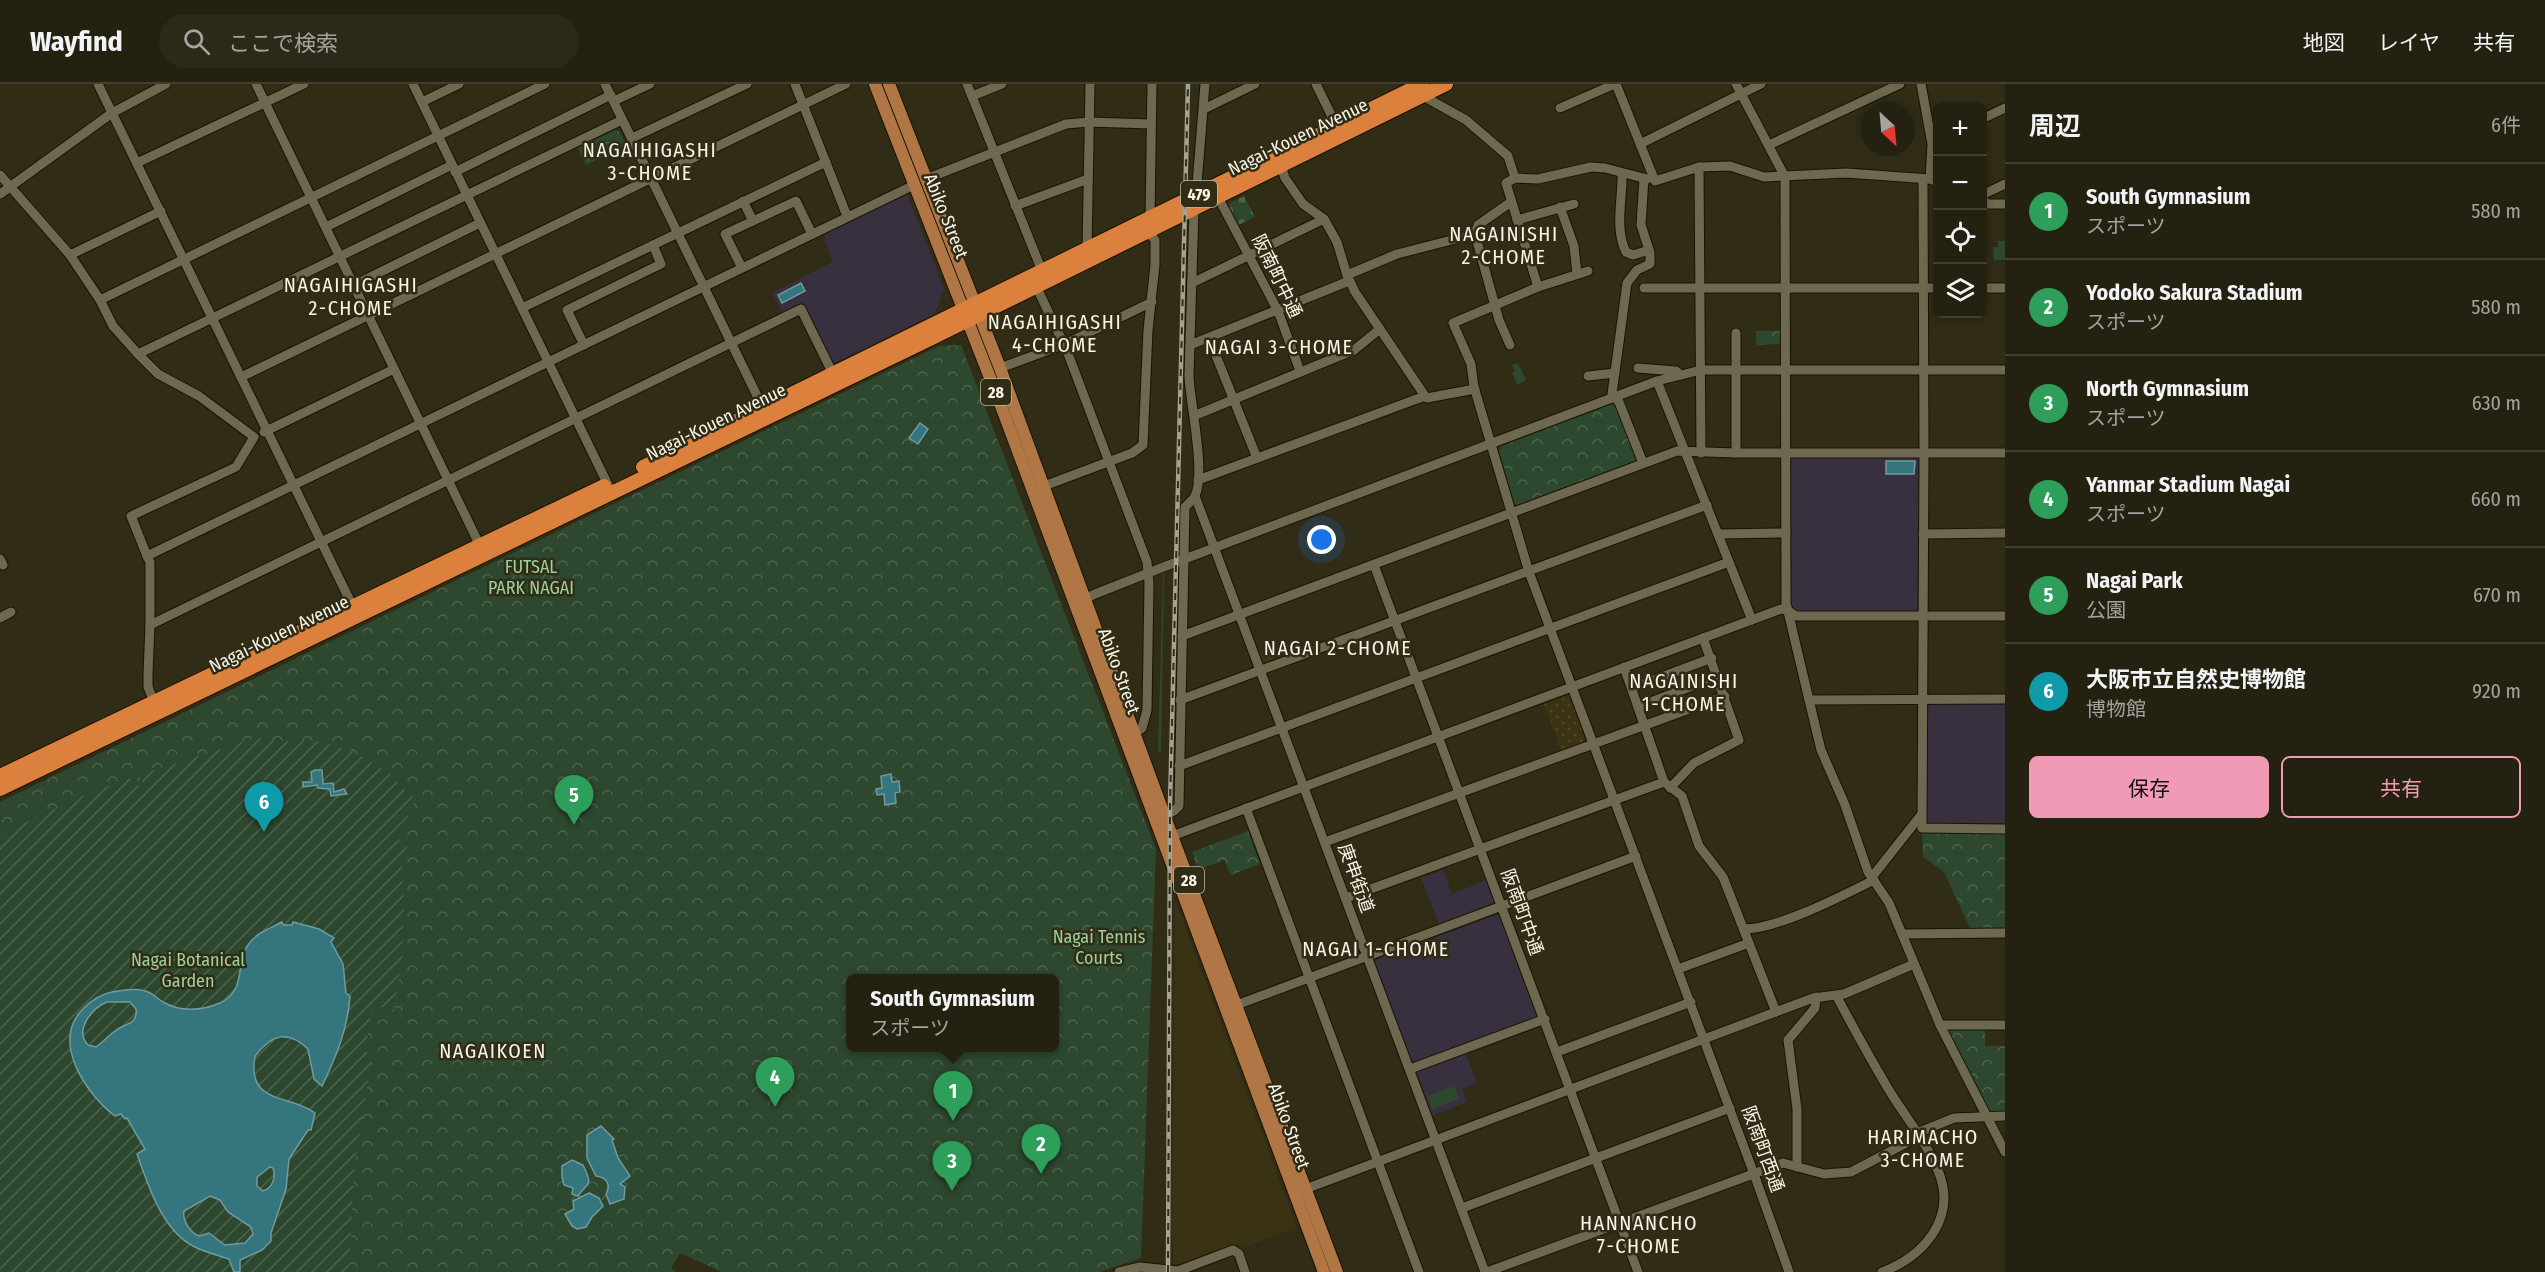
<!DOCTYPE html>
<html lang="ja">
<head>
<meta charset="utf-8">
<style>
	:root { --surface:#252110; --page:#2d2919; --text:#f1f3f6; --muted:#a3a39f; --line:#423e30; --accent:#f09ab6 }
	body { margin:0; font-family:"Fira Sans Condensed","Noto Sans JP",sans-serif; background:var(--page); color:var(--text) }
	.controls { position:absolute; right:18px; top:18px; display:grid; overflow:hidden; border-radius:9px; box-shadow:0 3px 9px #0003 }
	.controls button { width:54px; height:54px; display:grid; place-items:center; padding:0; border:0; border-bottom:2px solid var(--line); background:var(--surface); color:var(--text); font:30px sans-serif }
	.compass { position:absolute; left:1861px; top:18px; width:54px; height:54px; border-radius:50%; background:var(--surface); box-shadow:0 3px 9px #0003; rotate:154deg }
	.you { position:absolute; left:1322px; top:456px; width:21px; height:21px; margin:-15px; border:4px solid #fff; border-radius:50%; background:#1a73e8; box-shadow:0 0 0 9px #1a73e833 }
	.badge { display:grid; place-items:center; width:39px; height:39px; border-radius:50%; background:var(--accent); color:#fff; font-size:20px; font-weight:700 }
	.pin { position:absolute; translate:-50% -50px; filter:drop-shadow(0 2px 3px #0008) }
	.pin::after { content:''; position:absolute; top:32px; width:21px; height:18px; background:inherit; clip-path:polygon(0 0,100% 0,50% 100%) }
	.popup { position:absolute; left:846px; top:890px; width:213px; height:78px; box-sizing:border-box; display:grid; place-content:center; border-radius:9px; background:var(--surface); filter:drop-shadow(0 2px 4px #0005); font-size:20px; white-space:nowrap; color:var(--muted) }
	.popup b { font-size:22px; color:var(--text) }
	.popup::after { content:''; position:absolute; left:50%; top:100%; margin-left:-12px; border:12px solid transparent; border-top-color:var(--surface) }
	.list { margin:0; padding:0; list-style:none }
	h2 { display:flex; justify-content:space-between; align-items:center; height:78px; margin:0; padding:0 24px; font-size:26px }
	h2 small { font-size:20px; font-weight:400; color:var(--muted) }
	.list li { display:grid; grid-template-columns:39px 1fr auto; gap:18px; align-items:center; box-sizing:border-box; height:96px; padding:0 24px; border-top:2px solid var(--line) }
	.list b { display:block; font-size:22px; white-space:nowrap }
	.list p { margin:0; font-size:20px; white-space:nowrap; color:var(--muted) }
	.list em { font-size:20px; font-style:normal; color:var(--muted) }
	.actions { display:flex; gap:12px; padding:18px 24px }
	.actions a { flex:1; padding:14px 0; border:2px solid var(--accent); border-radius:9px; text-align:center; font-size:21px; color:var(--accent) }
	.actions .main { background:var(--accent); color:#111 }
	.icon { flex:none; width:33px; height:33px; fill:none; stroke:currentColor; stroke-width:2; stroke-linecap:round; stroke-linejoin:round }
	.map { position:relative; flex:none; width:2005px; height:1188px; overflow:hidden }
	header { display:flex; align-items:center; gap:36px; box-sizing:border-box; height:84px; padding:0 30px; background:var(--surface); border-bottom:2px solid var(--line) }
	header strong { font-size:28px }
	nav { display:flex; gap:33px; margin-inline-start:auto; font-size:21px }
	.search { width:420px; height:54px; background:var(--page); display:flex; align-items:center; gap:15px; box-sizing:border-box; padding:0 21px; border-radius:33px; color:var(--muted); font-size:22px }
	main { display:flex }
	aside { flex:1; background:var(--surface) }
	.map>svg:first-child { display:block }
	.built { fill:#3a3215 }
	.education { fill:#382f3f }
	.grass { fill:#2e482f }
	.forest { fill:url(#forest-firs) }
	.sand { fill:url(#sand-dots) }
	.cemetery { fill:url(#cemetery-stones) }
	.park { fill:url(#park-crowns); fill-rule:evenodd }
	.garden { fill:url(#garden-furrows) }
	.water { fill:#35757e; stroke:#709b9e; stroke-width:1.5; fill-rule:evenodd }
	.lines { fill:none; stroke-linecap:round; stroke-linejoin:round }
	.minor-casing { stroke:#191402; stroke-width:11 }
	.major-casing { stroke:#191402; stroke-width:14 }
	.highway-casing { stroke:#191402; stroke-width:16 }
	.minor { stroke:#6e6851; stroke-width:9 }
	.major { stroke:#b07645; stroke-width:12 }
	.highway { stroke:#dc803d; stroke-width:14 }
	.rail-casing { stroke:#a6a291; stroke-width:4.5 }
	.rail { stroke:#312c16; stroke-width:2; stroke-dasharray:7; stroke-linecap:butt }
	.labels { text-anchor:middle; stroke-width:5; stroke-linejoin:round; paint-order:stroke }
	.shield { fill:#312c16; stroke:#bcb8a8; stroke-width:1.5 }
	.shield-label { font-size:16px; font-weight:bold; fill:#f8f4e7 }
	.street-label { font-size:18px; fill:#f8f4e7; stroke:#312c16 }
	.park-label { font-size:18px; fill:#99d29b; stroke:#312c16 }
	.neighbourhood-label { font-size:20px; letter-spacing:1.5px; fill:#f8f4e7; stroke:#312c16 }
</style>
</head>
<body>
<header>
<strong>Wayfind</strong>
<div class="search"><svg class="icon" aria-label="search" viewBox="0 0 24 24"><circle cx="10" cy="10" r="6"/><path d="M15 15l6 6"/></svg>ここで検索</div>
<nav><a>地図</a><a>レイヤ</a><a>共有</a></nav>
</header>
<main>
<div class="map">
<svg width="2005" height="1188" viewBox="0 0 2005 1188">
	<defs>
		<pattern id="forest-firs" width="22" height="20" patternUnits="userSpaceOnUse" patternTransform="scale(1.5)"><rect width="22" height="20" fill="#2e482f"/><path d="M5 1l3.5 6h-7zM16 11l3.5 6h-7z" fill="#4d634d"/></pattern>
		<pattern id="sand-dots" width="8" height="8" patternUnits="userSpaceOnUse" patternTransform="scale(1.5)"><rect width="8" height="8" fill="#3b3313"/><path d="M2 2h.1M6 6h.1" fill="none" stroke="#4e472a" stroke-width="1.8" stroke-linecap="round"/></pattern>
		<pattern id="cemetery-stones" width="16" height="16" patternUnits="userSpaceOnUse" patternTransform="scale(1.5)"><rect width="16" height="16" fill="#2e482f"/><path d="M2 7V4a2 2 0 0 1 4 0v3zM10 15v-3a2 2 0 0 1 4 0v3z" fill="#4d634d"/></pattern>
		<pattern id="park-crowns" width="20" height="18" patternUnits="userSpaceOnUse" patternTransform="scale(1.5)"><rect width="20" height="18" fill="#2e482f"/><path d="M2 6a3 3 0 1 1 6 0M12 15a3 3 0 1 1 6 0" fill="none" stroke="#4d634d"/></pattern>
		<pattern id="garden-furrows" width="10" height="10" patternUnits="userSpaceOnUse" patternTransform="scale(1.5)"><rect width="10" height="10" fill="#2e482f"/><path d="M-1 1l2-2M0 10L10 0M9 11l2-2" fill="none" stroke="#4d634d"/></pattern>
	</defs>
	<rect width="100%" height="100%" fill="#312c16"/>
	<path class="built" d="M1175 816 1297 1144 1241 1164 1239 1160 1185 1181 1173 1180 1172 1140Z"/>
	<g class="education">
		<path d="M907 110 944 204 935 230 832 280 803 220 783 229 772 209 833 178 824 156 825 149Z"/>
		<path d="M1793 373 1917 374 1920 376 1917 530 1797 529 1790 519V376Z"/>
		<path d="M2005 619V742L1927 741 1926 624 1930 620Z"/>
		<path d="M1443 786 1452 810 1487 796 1496 818 1439 840 1421 794Z"/>
		<path d="M1496 831 1500 833 1536 930 1535 935 1416 979 1412 978 1375 879 1378 875Z"/>
		<path d="M1465 967 1477 999 1462 1005 1467 1018 1432 1031 1417 988 1419 984Z"/>
	</g>
	<g class="grass">
		<path d="M1164 489 1161 667 1158 668 1163 490Z"/>
		<path d="M1454 1002 1459 1015 1432 1025 1427 1012Z"/>
	</g>
	<path class="forest" d="M1518 279 1526 296 1518 301 1512 289 1515 287 1512 281Z"/>
	<g class="sand">
		<path d="M1276 561 1281 575 1267 581 1263 579 1259 568Z"/>
		<path d="M1569 611 1585 656 1583 660 1562 668 1544 620Z"/>
	</g>
	<path class="cemetery" d="M1244 112 1255 133 1238 141 1228 120Z"/>
	<g class="park">
		<path d="M615 46 620 48 626 61 586 81 578 64Z"/>
		<path d="M1998 157H2005V176H1994L1993 163H1998Z"/>
		<path d="M1756 247H1782V260L1756 261Z"/>
		<path d="M961 261 1156 765 1141 1174 1099 1188H722L680 1169 671 1184 676 1188H0V718L939 262ZM851 894H1055V964H851Z"/>
		<path d="M1615 319 1638 374 1637 377 1518 422 1514 419 1499 366 1502 362Z"/>
		<path d="M1248 747 1260 780 1231 791 1224 776 1198 786 1192 768Z"/>
		<path d="M1922 749 2005 750V844H1970L1944 788 1923 773Z"/>
		<path d="M1985 944V962H2005V1029L1988 1027 1945 945Z"/>
	</g>
	<path class="garden" d="M258 653 266 657H316L350 666 389 689 416 717 409 725 407 738 395 751 410 767 402 782 404 828 402 872 394 928 373 920 365 967 372 970 354 1086 349 1188H0V750L94 707 135 693 140 704 144 702 139 691Z"/>
	<g class="water">
		<path d="M801 199 805 207 782 219 778 211Z"/>
		<path d="M920 339 928 345 918 360 909 354Z"/>
		<path d="M1886 377H1915L1914 390H1886Z"/>
		<path d="M315 686H322L323 700 333 699 334 708 344 705 347 710 331 712 330 705 318 704 317 701 303 703V698H312L311 688Z"/>
		<path d="M891 690 892 698 899 697 900 708 895 709 896 719 885 721 884 710 877 711 876 705 882 704 881 692Z"/>
		<path d="M282 838 283 841H292L293 838 319 845 334 854 331 858 343 880 346 909 350 912C348 944 336 973 322 1002L314 995 308 965C287 945 271 951 255 972 246 1021 290 1010 315 1029L311 1046H308L289 1075 286 1105 271 1149V1157L262 1166 240 1176V1188H234L229 1175C217 1171 204 1168 193 1162 162 1146 148 1101 137 1070L145 1065 127 1034 125 1035 121 1030 115 1032C85 1009 50 956 84 924 91 917 102 910 112 908 122 906 138 903 148 908 153 910 158 915 163 918 180 928 201 927 220 919 247 907 235 879 248 861 256 849 269 845 282 838ZM107 918H130L136 925C138 941 125 939 115 947 108 952 103 958 96 963L88 961C74 946 92 924 107 918ZM270 1083 273 1084C276 1093 273 1104 263 1107L257 1102V1093ZM210 1112 220 1116 228 1128 251 1143 253 1150 245 1159 225 1161 209 1149 199 1152C191 1149 182 1137 184 1127Z"/>
		<path d="M601 1042 614 1055 612 1056 618 1074 630 1092 620 1100 625 1103 624 1115 610 1120 606 1110C611 1101 607 1093 596 1092L587 1074V1051Z"/>
		<path d="M572 1076 583 1081C593 1102 589 1097 578 1112L572 1110 573 1104 564 1101 562 1093V1082Z"/>
		<path d="M589 1109 599 1114 603 1122 592 1133 586 1143 577 1145 572 1142 565 1130 574 1125 573 1117Z"/>
	</g>
	<g class="lines">
		<defs>
			<g id="minor">
				<path d="M98 0 355 527"/>
				<path d="M256 0 482 466"/>
				<path d="M413 0 610 405"/>
				<path d="M605 0 763 324"/>
				<path d="M795 0 847 132"/>
				<path d="M967 0 1042 187"/>
				<path d="M1316 0 1338 45"/>
				<path d="M1616 0 1655 97 1699 83 1730 82 1764 93 1846 89 1930 95 1938 98"/>
				<path d="M1736 0 1785 93 1786 519 1809 616 1821 666 1845 721 1868 788 1889 819 1940 941 2005 1068"/>
				<path d="M1921 0 1932 60 1930 95"/>
				<path d="M972 12 1002 0"/>
				<path d="M1423 12 1466 36 1508 72 1515 94"/>
				<path d="M614 17 650 0"/>
				<path d="M422 18 459 0"/>
				<path d="M1560 24 1615 0"/>
				<path d="M1204 25 1255 0"/>
				<path d="M1982 35 2005 24"/>
				<path d="M632 54 747 0"/>
				<path d="M1640 60 1761 0"/>
				<path d="M1769 61 1900 0"/>
				<path d="M137 79 304 0"/>
				<path d="M1281 82 1285 94 1303 120 1324 135 1337 158 1347 191"/>
				<path d="M1699 83 1701 369"/>
				<path d="M455 88 611 11"/>
				<path d="M1622 89C1623 114 1614 144 1626 168L1633 171 1649 166"/>
				<path d="M0 91 70 171 100 216 113 242 138 270 158 290 199 312 254 353 236 383 131 432 147 472"/>
				<path d="M926 95 1066 40 1089 38 1151 40"/>
				<path d="M1923 95 1924 369 1922 744 2005 745"/>
				<path d="M1201 109 1197 100 1205 0"/>
				<path d="M0 110 112 29 166 0"/>
				<path d="M1982 111 2005 100"/>
				<path d="M1218 113 1278 227 1300 287"/>
				<path d="M743 117 753 137"/>
				<path d="M1982 117 1989 120H2005"/>
				<path d="M1015 122 1088 95"/>
				<path d="M1560 123 1574 162 1577 190"/>
				<path d="M1150 135 1152 0"/>
				<path d="M1517 136 1574 120"/>
				<path d="M326 143 452 81"/>
				<path d="M1087 166 1090 0"/>
				<path d="M70 171 161 127"/>
				<path d="M742 184 725 150 796 117 812 150"/>
				<path d="M1588 187 1538 203 1453 239 1471 280 1474 303 1529 488 1754 1090 1789 1188"/>
				<path d="M1192 199 1324 135"/>
				<path d="M354 201 480 139"/>
				<path d="M1036 202 1067 267 1147 478 1149 499 1147 626 1142 644 1135 649"/>
				<path d="M1538 203 1506 99 1515 94 1538 95 1591 83 1605 84 1647 95"/>
				<path d="M1644 204H1938"/>
				<path d="M1982 204H2005"/>
				<path d="M100 216 545 0"/>
				<path d="M522 224 826 78"/>
				<path d="M1736 249V369"/>
				<path d="M1209 254 1257 374"/>
				<path d="M584 261 567 226 661 180 653 161"/>
				<path d="M1190 261 1349 197"/>
				<path d="M1510 261 1499 236 1475 150 1478 141 1511 118"/>
				<path d="M138 270 622 36"/>
				<path d="M1000 284 1065 260 1152 218"/>
				<path d="M1638 284 1676 287 1681 291"/>
				<path d="M1588 292 1615 289"/>
				<path d="M241 293 846 0"/>
				<path d="M1657 297 1752 536"/>
				<path d="M1425 312 1355 208 1347 191 1397 170 1475 150"/>
				<path d="M1196 331 1354 266 1380 245"/>
				<path d="M264 348 394 285"/>
				<path d="M1643 379 1619 318 1612 310 1627 199 1637 186 1650 180V169L1641 141 1644 94"/>
				<path d="M1198 396 1425 312 1427 314 1475 305"/>
				<path d="M1044 402 1132 369 1143 361 1148 246 1155 181V156L1148 148"/>
				<path d="M1195 412 1485 1188"/>
				<path d="M1719 450 1786 449"/>
				<path d="M1923 450 2005 449"/>
				<path d="M0 475 3 481"/>
				<path d="M1374 481 1638 1188"/>
				<path d="M1083 520 1085 515 1095 510 1166 482 1657 297 1701 286H2005"/>
				<path d="M0 534 11 528"/>
				<path d="M150 541 801 225 833 290"/>
				<path d="M1182 552 1677 367 1736 369H2005"/>
				<path d="M1624 583 1664 698 1682 712 1699 762 1723 793 1776 928"/>
				<path d="M1632 604 1712 574"/>
				<path d="M1180 616 1707 421"/>
				<path d="M1809 616 2005 615"/>
				<path d="M156 623 148 603V590L150 541V478L147 472 914 101"/>
				<path d="M1638 623 1718 592"/>
				<path d="M1179 682 1729 478"/>
				<path d="M1670 704 1694 679 1739 656 1703 554"/>
				<path d="M1246 724 1419 1188"/>
				<path d="M1164 731 1174 727 1179 722 1185 423C1188 420 1193 416 1195 412 1206 389 1190 318 1189 292L1194 124"/>
				<path d="M1172 752 1781 525 1787 526 1796 532H2005"/>
				<path d="M1325 758 1725 612"/>
				<path d="M1872 793 1921 731"/>
				<path d="M1346 814 1664 698"/>
				<path d="M1744 845C1778 845 1842 812 1874 796"/>
				<path d="M1902 850 2005 849"/>
				<path d="M1678 885 1749 859"/>
				<path d="M1836 911C1854 945 1872 978 1892 1011 1908 1036 1928 1061 1939 1089 1957 1136 1922 1173 1882 1188"/>
				<path d="M1231 923 1636 772"/>
				<path d="M1940 941H2005"/>
				<path d="M1557 968 1691 918"/>
				<path d="M1410 985 1545 935"/>
				<path d="M1797 1083V1025L1788 956 1815 924 1816 913"/>
				<path d="M1300 1107 1813 914 1844 910 1914 880"/>
				<path d="M1462 1124 1730 1024"/>
				<path d="M1119 1188 1140 1183 1178 1187 1233 1166 1239 1170 1245 1188"/>
				<path d="M1487 1188 1783 1079 1824 1090 1851 1088 1912 1056 1922 1047 1954 1034 2005 1032"/>
			</g>
			<g id="major">
				<path d="M875 0 1003 327 1324 1188"/>
				<path d="M889 0 1000 284 1172 752 1337 1188"/>
			</g>
			<g id="highway">
				<path d="M643 383 1422 0"/>
				<path d="M0 692 604 402"/>
				<path d="M0 705 932 254 1446 0"/>
			</g>
		</defs>
		<use href="#minor" class="minor-casing"/>
		<use href="#major" class="major-casing"/>
		<use href="#highway" class="highway-casing"/>
		<use href="#minor" class="minor"/>
		<use href="#major" class="major"/>
		<use href="#highway" class="highway"/>
		<defs>
			<path id="rail" d="M1168 1188 1170 721 1188 0"/>
		</defs>
		<use href="#rail" class="rail-casing"/>
		<use href="#rail" class="rail"/>
	</g>
	<g class="labels">
		<g class="shield">
			<rect x="1181" y="97" width="36" height="26" rx="4.5"/>
			<rect x="981" y="295" width="30" height="26" rx="4.5"/>
			<rect x="1174" y="783" width="30" height="26" rx="4.5"/>
		</g>
		<g class="shield-label">
			<text x="1199" y="116">479</text>
			<text x="996" y="314">28</text>
			<text x="1189" y="802">28</text>
		</g>
		<g class="street-label">
			<text transform="translate(1298 53) rotate(-26)" y="6">Nagai-Kouen Avenue</text>
			<text transform="translate(946 132) rotate(68)" y="6">Abiko Street</text>
			<text transform="translate(1277 192) rotate(64)" y="6">阪南町中通</text>
			<text transform="translate(716 338) rotate(-26)" y="6">Nagai-Kouen Avenue</text>
			<text transform="translate(279 550) rotate(-26)" y="6">Nagai-Kouen Avenue</text>
			<text transform="translate(1119 587) rotate(70)" y="6">Abiko Street</text>
			<text transform="translate(1356 794) rotate(70)" y="6">庚申街道</text>
			<text transform="translate(1522 828) rotate(70)" y="6">阪南町中通</text>
			<text transform="translate(1289 1042) rotate(70)" y="6">Abiko Street</text>
			<text transform="translate(1763 1065) rotate(70)" y="6">阪南町西通</text>
		</g>
		<g class="park-label">
			<text x="531" y="489">FUTSAL<tspan x="531" dy="21">PARK NAGAI</tspan></text>
			<text x="1099" y="859">Nagai Tennis<tspan x="1099" dy="21">Courts</tspan></text>
			<text x="188" y="882">Nagai Botanical<tspan x="188" dy="21">Garden</tspan></text>
		</g>
		<g class="neighbourhood-label">
			<text x="650" y="73">NAGAIHIGASHI<tspan x="650" dy="23">3-CHOME</tspan></text>
			<text x="1504" y="157">NAGAINISHI<tspan x="1504" dy="23">2-CHOME</tspan></text>
			<text x="351" y="208">NAGAIHIGASHI<tspan x="351" dy="23">2-CHOME</tspan></text>
			<text x="1055" y="245">NAGAIHIGASHI<tspan x="1055" dy="23">4-CHOME</tspan></text>
			<text x="1279" y="270">NAGAI 3-CHOME</text>
			<text x="1338" y="571">NAGAI 2-CHOME</text>
			<text x="1684" y="604">NAGAINISHI<tspan x="1684" dy="23">1-CHOME</tspan></text>
			<text x="1376" y="872">NAGAI 1-CHOME</text>
			<text x="493" y="974">NAGAIKOEN</text>
			<text x="1923" y="1060">HARIMACHO<tspan x="1923" dy="23">3-CHOME</tspan></text>
			<text x="1639" y="1146">HANNANCHO<tspan x="1639" dy="23">7-CHOME</tspan></text>
		</g>
	</g>
</svg>
<div class="controls">
<button>+</button>
<button>−</button>
<button><svg class="icon" aria-label="locate" viewBox="0 0 24 24"><circle cx="12" cy="12" r="6"/><path d="M12 2v4M12 18v4M2 12h4M18 12h4"/></svg></button>
<button><svg class="icon" aria-label="layers" viewBox="0 0 24 24"><path d="M12 4l9 5-9 5-9-5zM3 14l9 5 9-5"/></svg></button>
</div>
<svg class="compass" viewBox="-18 -18 36 36"><path d="M0-13l5 13h-10z" fill="#e53935"/><path d="M0 13l5-13h-10z" fill="#a3a39f"/></svg>
<div class="you"></div>
<div class="pin badge" style="left:953px;top:1037px;background:#2e9e5b">1</div>
<div class="popup"><b>South Gymnasium</b>スポーツ</div>
<div class="pin badge" style="left:1041px;top:1090px;background:#2e9e5b">2</div>
<div class="pin badge" style="left:952px;top:1107px;background:#2e9e5b">3</div>
<div class="pin badge" style="left:775px;top:1023px;background:#2e9e5b">4</div>
<div class="pin badge" style="left:574px;top:741px;background:#2e9e5b">5</div>
<div class="pin badge" style="left:264px;top:748px;background:#0f9aa8">6</div>
</div>
<aside>
<h2>周辺<small>6件</small></h2>
<ul class="list">
<li><span class="badge" style="background:#2e9e5b">1</span><div><b>South Gymnasium</b><p>スポーツ</p></div><em>580 m</em></li>
<li><span class="badge" style="background:#2e9e5b">2</span><div><b>Yodoko Sakura Stadium</b><p>スポーツ</p></div><em>580 m</em></li>
<li><span class="badge" style="background:#2e9e5b">3</span><div><b>North Gymnasium</b><p>スポーツ</p></div><em>630 m</em></li>
<li><span class="badge" style="background:#2e9e5b">4</span><div><b>Yanmar Stadium Nagai</b><p>スポーツ</p></div><em>660 m</em></li>
<li><span class="badge" style="background:#2e9e5b">5</span><div><b>Nagai Park</b><p>公園</p></div><em>670 m</em></li>
<li><span class="badge" style="background:#0f9aa8">6</span><div><b>大阪市立自然史博物館</b><p>博物館</p></div><em>920 m</em></li>
</ul>
<div class="actions"><a class="main">保存</a><a>共有</a></div>
</aside>
</main>
</body>
</html>
